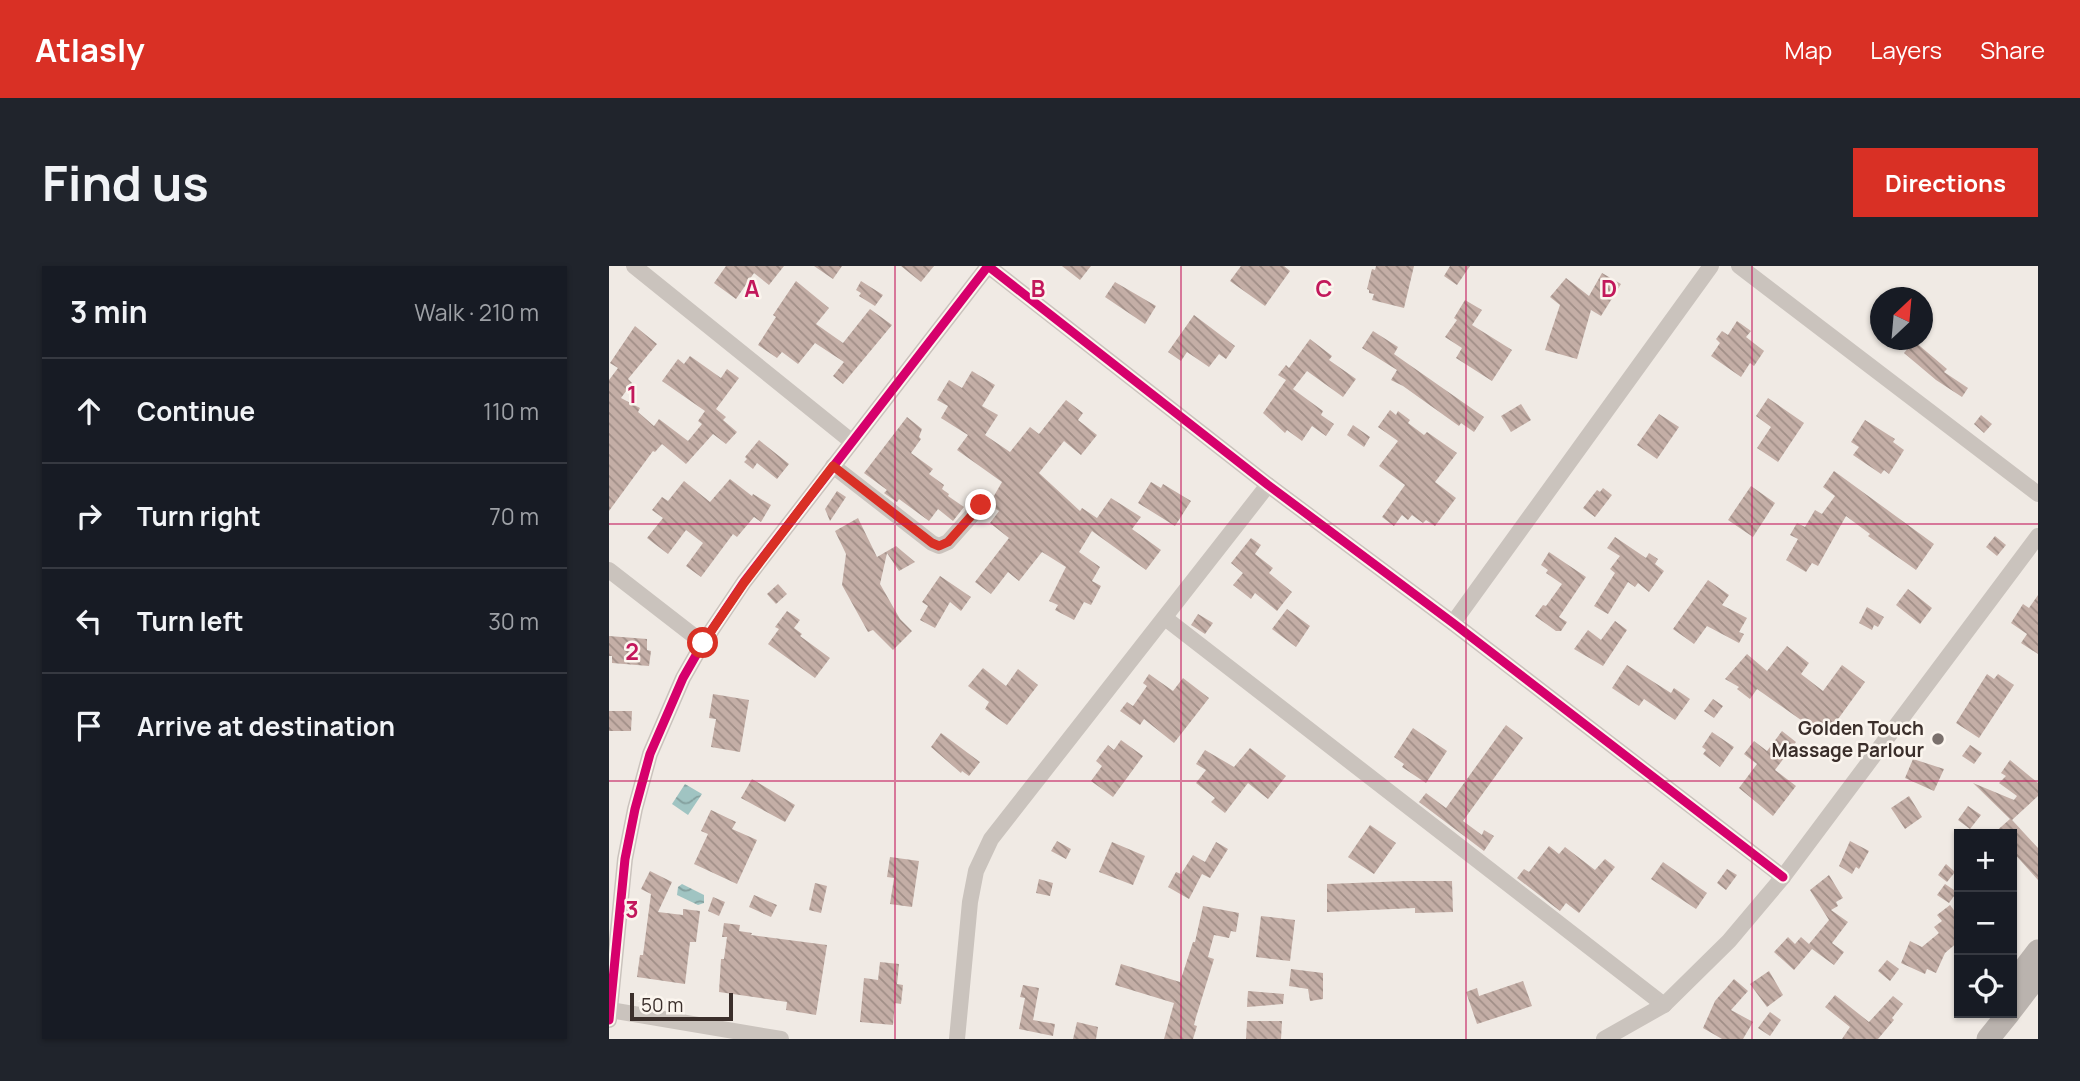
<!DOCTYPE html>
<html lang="en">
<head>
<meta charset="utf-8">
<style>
	:root { --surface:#171b24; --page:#20242c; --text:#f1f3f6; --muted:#9ea1a6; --line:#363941; --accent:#d93025 }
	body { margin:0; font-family:Manrope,sans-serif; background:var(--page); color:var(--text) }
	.controls { position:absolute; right:21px; bottom:21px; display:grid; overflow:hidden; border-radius:0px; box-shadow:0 2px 5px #0004 }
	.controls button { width:63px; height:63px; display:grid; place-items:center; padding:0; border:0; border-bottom:2px solid var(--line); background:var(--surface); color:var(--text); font:35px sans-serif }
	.compass { position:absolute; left:1261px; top:21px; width:63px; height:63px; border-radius:50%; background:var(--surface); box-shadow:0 2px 5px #0004; rotate:26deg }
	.scale { position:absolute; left:21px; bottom:18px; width:103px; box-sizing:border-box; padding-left:7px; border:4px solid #3b2f2b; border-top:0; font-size:19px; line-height:24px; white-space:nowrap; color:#3b2f2b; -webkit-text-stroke:5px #fbf5ee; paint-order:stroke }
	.stop { position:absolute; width:21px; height:21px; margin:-16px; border:5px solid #d93025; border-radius:50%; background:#fff }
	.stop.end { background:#d93025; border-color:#fff; box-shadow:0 2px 7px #0008 }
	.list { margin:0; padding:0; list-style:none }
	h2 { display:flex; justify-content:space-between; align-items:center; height:91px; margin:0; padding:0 28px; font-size:30px }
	h2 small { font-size:23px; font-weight:400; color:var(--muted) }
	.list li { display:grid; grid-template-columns:46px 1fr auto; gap:21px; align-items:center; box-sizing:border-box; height:105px; padding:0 28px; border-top:2px solid var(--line) }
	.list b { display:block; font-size:26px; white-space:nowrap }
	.list em { font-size:23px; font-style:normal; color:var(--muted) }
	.icon { flex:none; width:38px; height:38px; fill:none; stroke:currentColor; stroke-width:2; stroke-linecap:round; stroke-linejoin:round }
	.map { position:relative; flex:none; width:1429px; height:773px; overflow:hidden; border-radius:0px }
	header { display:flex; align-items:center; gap:42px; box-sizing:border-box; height:98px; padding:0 35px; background:var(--accent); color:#fff }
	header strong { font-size:33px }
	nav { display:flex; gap:38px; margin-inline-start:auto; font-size:24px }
	.intro { display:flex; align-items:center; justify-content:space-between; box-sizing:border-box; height:168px; padding:0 42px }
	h1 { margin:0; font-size:49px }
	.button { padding:18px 32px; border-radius:0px; background:var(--accent); color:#fff; font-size:24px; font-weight:700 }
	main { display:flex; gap:42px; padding:0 42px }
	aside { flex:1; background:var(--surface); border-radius:0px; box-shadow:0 2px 5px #0004 }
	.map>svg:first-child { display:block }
	.water { fill:url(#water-waves) }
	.building { fill:url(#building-back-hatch) }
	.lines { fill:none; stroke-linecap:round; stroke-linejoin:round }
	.street { stroke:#cac3bd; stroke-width:16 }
	.secondary { stroke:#bab3ae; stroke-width:23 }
	.cycleway-casing { stroke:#fbf5ee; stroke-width:13 }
	.cycleway { stroke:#d6006c; stroke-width:9 }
	.route { stroke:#d93025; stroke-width:9 }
	.grid { fill:none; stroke:#c2185b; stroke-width:2; stroke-opacity:0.55 }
	.poi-dot { fill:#7a706c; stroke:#fbf5ee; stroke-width:2.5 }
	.labels { text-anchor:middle; stroke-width:5; stroke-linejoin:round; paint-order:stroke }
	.poi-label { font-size:19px; font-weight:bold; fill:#3b2f2b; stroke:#fbf5ee; text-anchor:end }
	.grid-label { font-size:23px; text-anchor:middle; font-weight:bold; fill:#c2185b; stroke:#fbf5ee; stroke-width:5; stroke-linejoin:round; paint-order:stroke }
</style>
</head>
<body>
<header>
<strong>Atlasly</strong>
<nav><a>Map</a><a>Layers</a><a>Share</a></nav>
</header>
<div class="intro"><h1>Find us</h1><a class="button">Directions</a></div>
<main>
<aside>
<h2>3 min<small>Walk · 210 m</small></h2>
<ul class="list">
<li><svg class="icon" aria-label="ahead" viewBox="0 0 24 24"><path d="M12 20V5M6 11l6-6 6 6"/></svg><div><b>Continue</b></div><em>110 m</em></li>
<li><svg class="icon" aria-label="right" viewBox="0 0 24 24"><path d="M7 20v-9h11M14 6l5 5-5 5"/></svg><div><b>Turn right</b></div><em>70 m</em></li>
<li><svg class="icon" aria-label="left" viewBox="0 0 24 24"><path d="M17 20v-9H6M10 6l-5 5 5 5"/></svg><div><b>Turn left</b></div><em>30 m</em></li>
<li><svg class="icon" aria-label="arrive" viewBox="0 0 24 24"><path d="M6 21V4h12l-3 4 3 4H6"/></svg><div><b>Arrive at destination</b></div></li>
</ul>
</aside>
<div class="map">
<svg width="1429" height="773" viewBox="0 0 1429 773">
	<defs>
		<pattern id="water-waves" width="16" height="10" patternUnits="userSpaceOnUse" patternTransform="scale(1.75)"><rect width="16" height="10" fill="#a0c4c2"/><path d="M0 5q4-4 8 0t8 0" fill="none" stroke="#84a09e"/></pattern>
		<pattern id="building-back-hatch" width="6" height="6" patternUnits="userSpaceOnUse" patternTransform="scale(1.75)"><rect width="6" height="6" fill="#c4aea6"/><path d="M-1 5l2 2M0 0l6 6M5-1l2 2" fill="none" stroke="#a08e87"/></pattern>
	</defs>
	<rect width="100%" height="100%" fill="#f0eae4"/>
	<g class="water">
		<path d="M76 518 93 528 79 549 63 538Z"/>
		<path d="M73 618 95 629V637L89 639 68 629 69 621Z"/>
	</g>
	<g class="building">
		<path d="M117 0H175L160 19 145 7 127 33 105 17Z"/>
		<path d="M205 0H233L224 13Z"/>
		<path d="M292 0H325L312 16Z"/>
		<path d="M453 0H482L471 14Z"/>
		<path d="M632 0H675L681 5 656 40 621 15Z"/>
		<path d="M767 0H805L795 42 763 34 765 28 760 27V24L758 23 763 3 766 4Z"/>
		<path d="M841 0H861L848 19 835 10Z"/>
		<path d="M993 7 1012 18 992 50 982 44 968 93 936 84 951 39 941 31 957 12 980 30Z"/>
		<path d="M187 15 220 42 207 58 234 77 261 43 283 59 234 118 224 110 235 96 206 77 189 98 173 86 168 92 149 79 167 51 164 49Z"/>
		<path d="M252 15 274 29 266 40 250 30 252 27 247 24Z"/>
		<path d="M506 16 547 40 536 58 496 31Z"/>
		<path d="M856 34 873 44 863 59 903 84 883 115 847 92 853 82 836 71 848 54 845 52Z"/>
		<path d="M585 49 626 80 617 93 610 88 600 101 578 86 572 95 559 86Z"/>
		<path d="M1128 55 1142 65 1137 71 1155 85 1145 100 1141 97 1132 111 1102 90 1111 77 1107 73 1113 65 1119 69Z"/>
		<path d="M26 60 48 78 19 113 23 117 12 132 31 142 29 146 45 160 50 153 79 175 93 158 89 155 96 145 53 115 69 93 75 98 81 90 112 112 118 103 130 112 107 143 117 151 114 154 128 166 117 178 104 168 77 198 53 178 46 186 44 185 0 245V114L9 102 1 97Z"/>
		<path d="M764 65 789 81 785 88 875 151 865 166 852 157 850 160 794 120 782 114 788 104 753 82Z"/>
		<path d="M701 73 723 90 720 94 747 113 734 131 698 105 684 123 714 145 712 149 725 158 717 170 703 160 693 175 678 164 676 167 654 147 677 114 669 109 677 99 680 102Z"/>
		<path d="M1305 75 1338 103 1335 106 1359 122 1353 131 1327 114 1295 87Z"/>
		<path d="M363 105 386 119 373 140 389 149 376 169 401 186 421 161 430 168 457 134 474 147 469 154 488 169 472 189 455 175 430 207 471 245 473 242 488 252 502 232 532 251 523 263 552 284 537 304 483 265 470 286 491 301 483 315 492 320 482 339 475 336 465 354 446 344 449 339 440 335 457 301 433 286 410 315 399 306 382 328 366 316 400 272 381 257 390 245 382 240V235L393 216 348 184 359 169 332 152 339 140 328 134 340 114 353 122Z"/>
		<path d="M1159 132 1195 157 1169 196 1148 182 1162 161 1147 150Z"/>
		<path d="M912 138 922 154 902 166 892 150Z"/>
		<path d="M781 144 787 149 789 145 801 154 799 157 815 169 818 166 848 187 826 216 847 232 826 260 817 254 814 257 803 249 799 254 793 249 785 260 773 251 796 219 770 200 789 175 769 161Z"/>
		<path d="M1050 148 1070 161 1048 193 1028 179Z"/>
		<path d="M1372 149 1383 158 1375 167 1365 158Z"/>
		<path d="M298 151 313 163 310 171 312 173 302 187 324 203 320 208 335 219 333 223 340 228 339 230 355 241 344 255 329 243 320 255 290 233 288 236 275 227 278 224 255 207Z"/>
		<path d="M1256 154 1286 173 1284 176 1295 184 1280 208 1275 204 1272 208 1244 189 1250 181 1242 176Z"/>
		<path d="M744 159 761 171 755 181 738 169Z"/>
		<path d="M150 174 180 198 168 213 148 197 144 203 135 196 138 193 136 191Z"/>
		<path d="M1225 205 1325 278 1307 304 1259 270 1261 268 1237 250 1209 300 1203 297 1197 306 1177 294 1189 273 1181 269 1188 257 1196 261 1206 244 1213 248 1226 230 1214 221Z"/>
		<path d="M121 213 143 230 144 228 162 239 152 256 145 251 128 271 124 268 92 311 77 300 94 277 77 264 59 288 38 272 54 252 43 244 53 231 59 235 75 215 101 236Z"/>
		<path d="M542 216 552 222 554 218 582 235 566 260 529 237Z"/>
		<path d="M1142 220 1166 237 1144 271 1119 254Z"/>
		<path d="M994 222 1003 229 986 251 974 242 988 224 991 226Z"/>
		<path d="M228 225 237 231 221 255 216 243Z"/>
		<path d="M249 252 268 291 287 280 306 296 290 305 278 287 271 318 291 353 303 365 284 384 264 364 259 366 233 319 237 288 226 265Z"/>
		<path d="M1386 270 1397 279 1388 290 1377 281Z"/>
		<path d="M1006 271 1037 292 1040 287 1049 293 1046 298 1055 305 1040 326 1029 317 1026 321 1019 316 999 348 985 340 1006 307 1001 303 1011 290 998 282Z"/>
		<path d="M642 272 652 279 646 288 664 302 660 307 683 326 668 345 646 327 642 333 624 319 634 307 622 297Z"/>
		<path d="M940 286 977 311 950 351 958 356 952 365H947L926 350 934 339 937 340 953 318 937 307 939 304 932 299Z"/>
		<path d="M331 310 362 331 352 345 341 336 326 362 311 354 319 340 313 336Z"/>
		<path d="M1099 314 1120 329 1113 339 1138 352 1130 366 1135 368 1130 377 1098 360 1085 378 1064 363Z"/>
		<path d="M169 318 178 328 167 338 158 328Z"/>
		<path d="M1299 323 1323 342 1311 358 1287 339Z"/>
		<path d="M1429 329V388L1412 377 1418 368 1402 357 1414 338 1420 342Z"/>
		<path d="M1258 341 1275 351 1269 361 1265 359 1263 364 1250 357Z"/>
		<path d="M678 343 701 360 687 381 663 363Z"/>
		<path d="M178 345 191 354 185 362 193 368 191 370 221 392 206 412 159 378 170 363 166 361Z"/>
		<path d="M589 348 604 357 596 368 582 359Z"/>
		<path d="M1006 355 1018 364 994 400 965 383 979 364 992 374Z"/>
		<path d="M0 370 38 373V384L42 385 40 400 3 397V390H0Z"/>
		<path d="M1178 380 1200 397 1192 408 1214 425 1233 399 1256 416 1216 471 1148 423 1141 433 1128 423 1130 421 1116 413 1138 388 1158 405Z"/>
		<path d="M1018 399 1062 427 1065 422 1081 433 1066 454 1035 433 1030 440 1003 422Z"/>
		<path d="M374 402 397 420 409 403 429 419 398 459 376 443 380 436 359 420Z"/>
		<path d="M540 408 564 425 574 412 600 432 565 477 535 453 531 459 511 445 518 436 524 440 538 420 534 417Z"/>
		<path d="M1378 408 1385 413 1389 408 1405 419 1370 472 1347 457Z"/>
		<path d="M104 428 140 434 131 486 102 481 107 453 100 452Z"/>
		<path d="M1104 433 1114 440 1105 452 1095 445Z"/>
		<path d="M0 445H23L22 465H0Z"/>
		<path d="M897 459 914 472 854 555 873 569 875 564 885 570 875 585 810 536 817 527 837 542Z"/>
		<path d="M804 462 838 485 817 517 793 501 795 498 785 491Z"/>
		<path d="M1173 465 1187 476 1166 504 1187 520 1164 550 1130 522 1148 498 1135 488 1145 475 1158 485Z"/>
		<path d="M1103 466 1125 481 1111 501 1094 488 1097 484 1093 481Z"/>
		<path d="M332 467 371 496 360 510 353 505 352 507 322 481Z"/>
		<path d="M512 474 534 490 504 531 482 515 493 500 487 495 499 479 505 484Z"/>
		<path d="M1361 479 1373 487 1365 498 1353 490Z"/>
		<path d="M641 482 677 510 659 533 639 517 616 547 602 536 606 532 587 517 597 504 587 498 596 484 625 501Z"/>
		<path d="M1304 493 1335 503 1325 525 1296 512Z"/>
		<path d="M1401 494 1429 517V530L1403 554 1429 582V614L1403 585V568H1384L1401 553 1364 517 1405 534 1408 530 1390 517 1397 510 1392 507Z"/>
		<path d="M143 513 186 539 176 556 132 532Z"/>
		<path d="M1300 530 1313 551 1296 563 1282 542Z"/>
		<path d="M1359 540 1372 549 1361 563 1349 554Z"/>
		<path d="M102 544 127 556 123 563 148 574 128 618 85 598 99 568 92 565Z"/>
		<path d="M761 559 787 577 765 608 739 591Z"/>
		<path d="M448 575 462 583 457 593 442 585Z"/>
		<path d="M1241 575 1260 585 1250 603 1247 601 1243 608 1230 600Z"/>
		<path d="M503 576 536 590 524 619 490 606Z"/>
		<path d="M607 576 619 583 601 612 593 608 580 633 559 621 567 606 572 608 584 589 596 596Z"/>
		<path d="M940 580 950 588 956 581 986 604 996 593 1006 601 970 647 957 637 951 645 908 612 915 603 920 606Z"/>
		<path d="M281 591 310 595 303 641 281 638 285 612 278 611Z"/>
		<path d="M1054 596 1098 627 1087 643 1042 613Z"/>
		<path d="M1337 598 1346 606 1338 616 1329 609Z"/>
		<path d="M1118 603 1128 609 1117 624 1108 617Z"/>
		<path d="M41 605 63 616 49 646 74 649V643L91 645 87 676H81L76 718 28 711 31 689H34L42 628 32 623Z"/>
		<path d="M1220 609 1234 632 1227 636 1229 640 1222 644 1239 656 1223 677 1235 686 1225 699 1203 683 1185 704 1165 686 1179 671 1186 678 1192 671 1200 678 1220 654 1201 624Z"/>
		<path d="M430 613 444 617 441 630 427 627Z"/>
		<path d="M798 615H843L844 646 806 647V642L718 646V618Z"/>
		<path d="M206 617 218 620 212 647 200 644Z"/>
		<path d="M1336 618 1348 626 1340 637 1328 629Z"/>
		<path d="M145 629 168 639 162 651 140 641Z"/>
		<path d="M104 631 116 636 110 650 99 645Z"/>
		<path d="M1341 639 1350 651V675L1336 687 1327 707 1318 703 1316 708 1292 697 1301 675 1313 681 1330 667 1325 661 1333 655 1328 649Z"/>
		<path d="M594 640 630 647 627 666 622 665 620 672 605 669 599 691 605 693 587 751 585 759 588 760 584 773H555L565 737 506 719 512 698 571 716 584 676H586Z"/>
		<path d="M652 650 686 654 681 695 647 691Z"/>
		<path d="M115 657 131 659 130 665 143 667 142 669 218 679 207 749 177 744 178 736 110 726 112 693H115L118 671H113Z"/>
		<path d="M1278 694 1290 703 1281 715 1269 705Z"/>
		<path d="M271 696 290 698 288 718 294 719 292 738 286 737 284 759 251 756 255 712 269 714Z"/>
		<path d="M682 703 714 707V733L701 735 699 723 680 720Z"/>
		<path d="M1160 705 1174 729 1158 741 1141 718Z"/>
		<path d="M1125 713 1139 725 1122 744 1144 756 1134 773H1113L1094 762 1106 735Z"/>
		<path d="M914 715 923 740 868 758 857 726 868 722 870 730Z"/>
		<path d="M414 719 430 722 424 754 446 758 444 770 410 763 416 732 411 731Z"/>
		<path d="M639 725 675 728 674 738 638 741Z"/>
		<path d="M1226 729 1260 756 1284 730 1294 738 1283 752 1285 754 1269 773H1233L1241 761 1216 741Z"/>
		<path d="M1161 746 1172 754 1161 770 1149 762Z"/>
		<path d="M638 755H673L672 773H637Z"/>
		<path d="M468 756 489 761 487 773H464Z"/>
	</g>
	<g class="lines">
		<g class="street">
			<path d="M25 0 242 175"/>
			<path d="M1130 0 1429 228"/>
			<path d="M224 200 323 277 330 280 339 276 372 239"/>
			<path d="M0 304 94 377"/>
			<path d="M556 352 1055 739"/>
			<path d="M844 357 1102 0"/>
			<path d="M1 744 172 773"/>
			<path d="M0 754 16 593 26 543 41 488 74 412 94 377 135 316 379 0 659 219 844 357 1174 611"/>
			<path d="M348 773 361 636 367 605 382 573 659 219"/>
			<path d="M995 773 1055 739 1120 675 1174 611 1429 270"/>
		</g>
		<g class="secondary">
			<path d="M1403 719 1429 685"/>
			<path d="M1403 743 1429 709"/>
			<path d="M1379 773 1400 747"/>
		</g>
		<defs>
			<path id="cycleway" d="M0 754 16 593 26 543 41 488 74 412 94 377 135 316 379 0 659 219 844 357 1174 611"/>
		</defs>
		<use href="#cycleway" class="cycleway-casing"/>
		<use href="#cycleway" class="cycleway"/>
	</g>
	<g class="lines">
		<path class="route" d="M94 377 135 317 224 200 323 277 330 280 339 276 372 239"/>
	</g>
	<path class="grid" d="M286 0V773M572 0V773M857 0V773M1143 0V773M0 258H1429M0 515H1429"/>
	<circle class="poi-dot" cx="1329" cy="473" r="7"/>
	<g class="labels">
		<g class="poi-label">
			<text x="1315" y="469">Golden Touch<tspan x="1315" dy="22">Massage Parlour</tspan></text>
		</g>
	</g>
	<g class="grid-label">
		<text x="143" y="31">A</text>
		<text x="429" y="31">B</text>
		<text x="715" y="31">C</text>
		<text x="1000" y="31">D</text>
		<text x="23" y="137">1</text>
		<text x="23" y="394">2</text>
		<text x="23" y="652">3</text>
	</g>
</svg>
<div class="controls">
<button>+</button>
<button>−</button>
<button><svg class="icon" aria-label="locate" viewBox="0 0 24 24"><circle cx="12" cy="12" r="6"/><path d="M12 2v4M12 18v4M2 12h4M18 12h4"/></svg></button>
</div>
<svg class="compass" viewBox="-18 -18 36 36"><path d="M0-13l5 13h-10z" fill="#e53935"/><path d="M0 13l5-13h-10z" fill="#9ea1a6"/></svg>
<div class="scale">50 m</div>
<div class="stop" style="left:94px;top:377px"></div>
<div class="stop end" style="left:372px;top:239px"></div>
</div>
</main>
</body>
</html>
